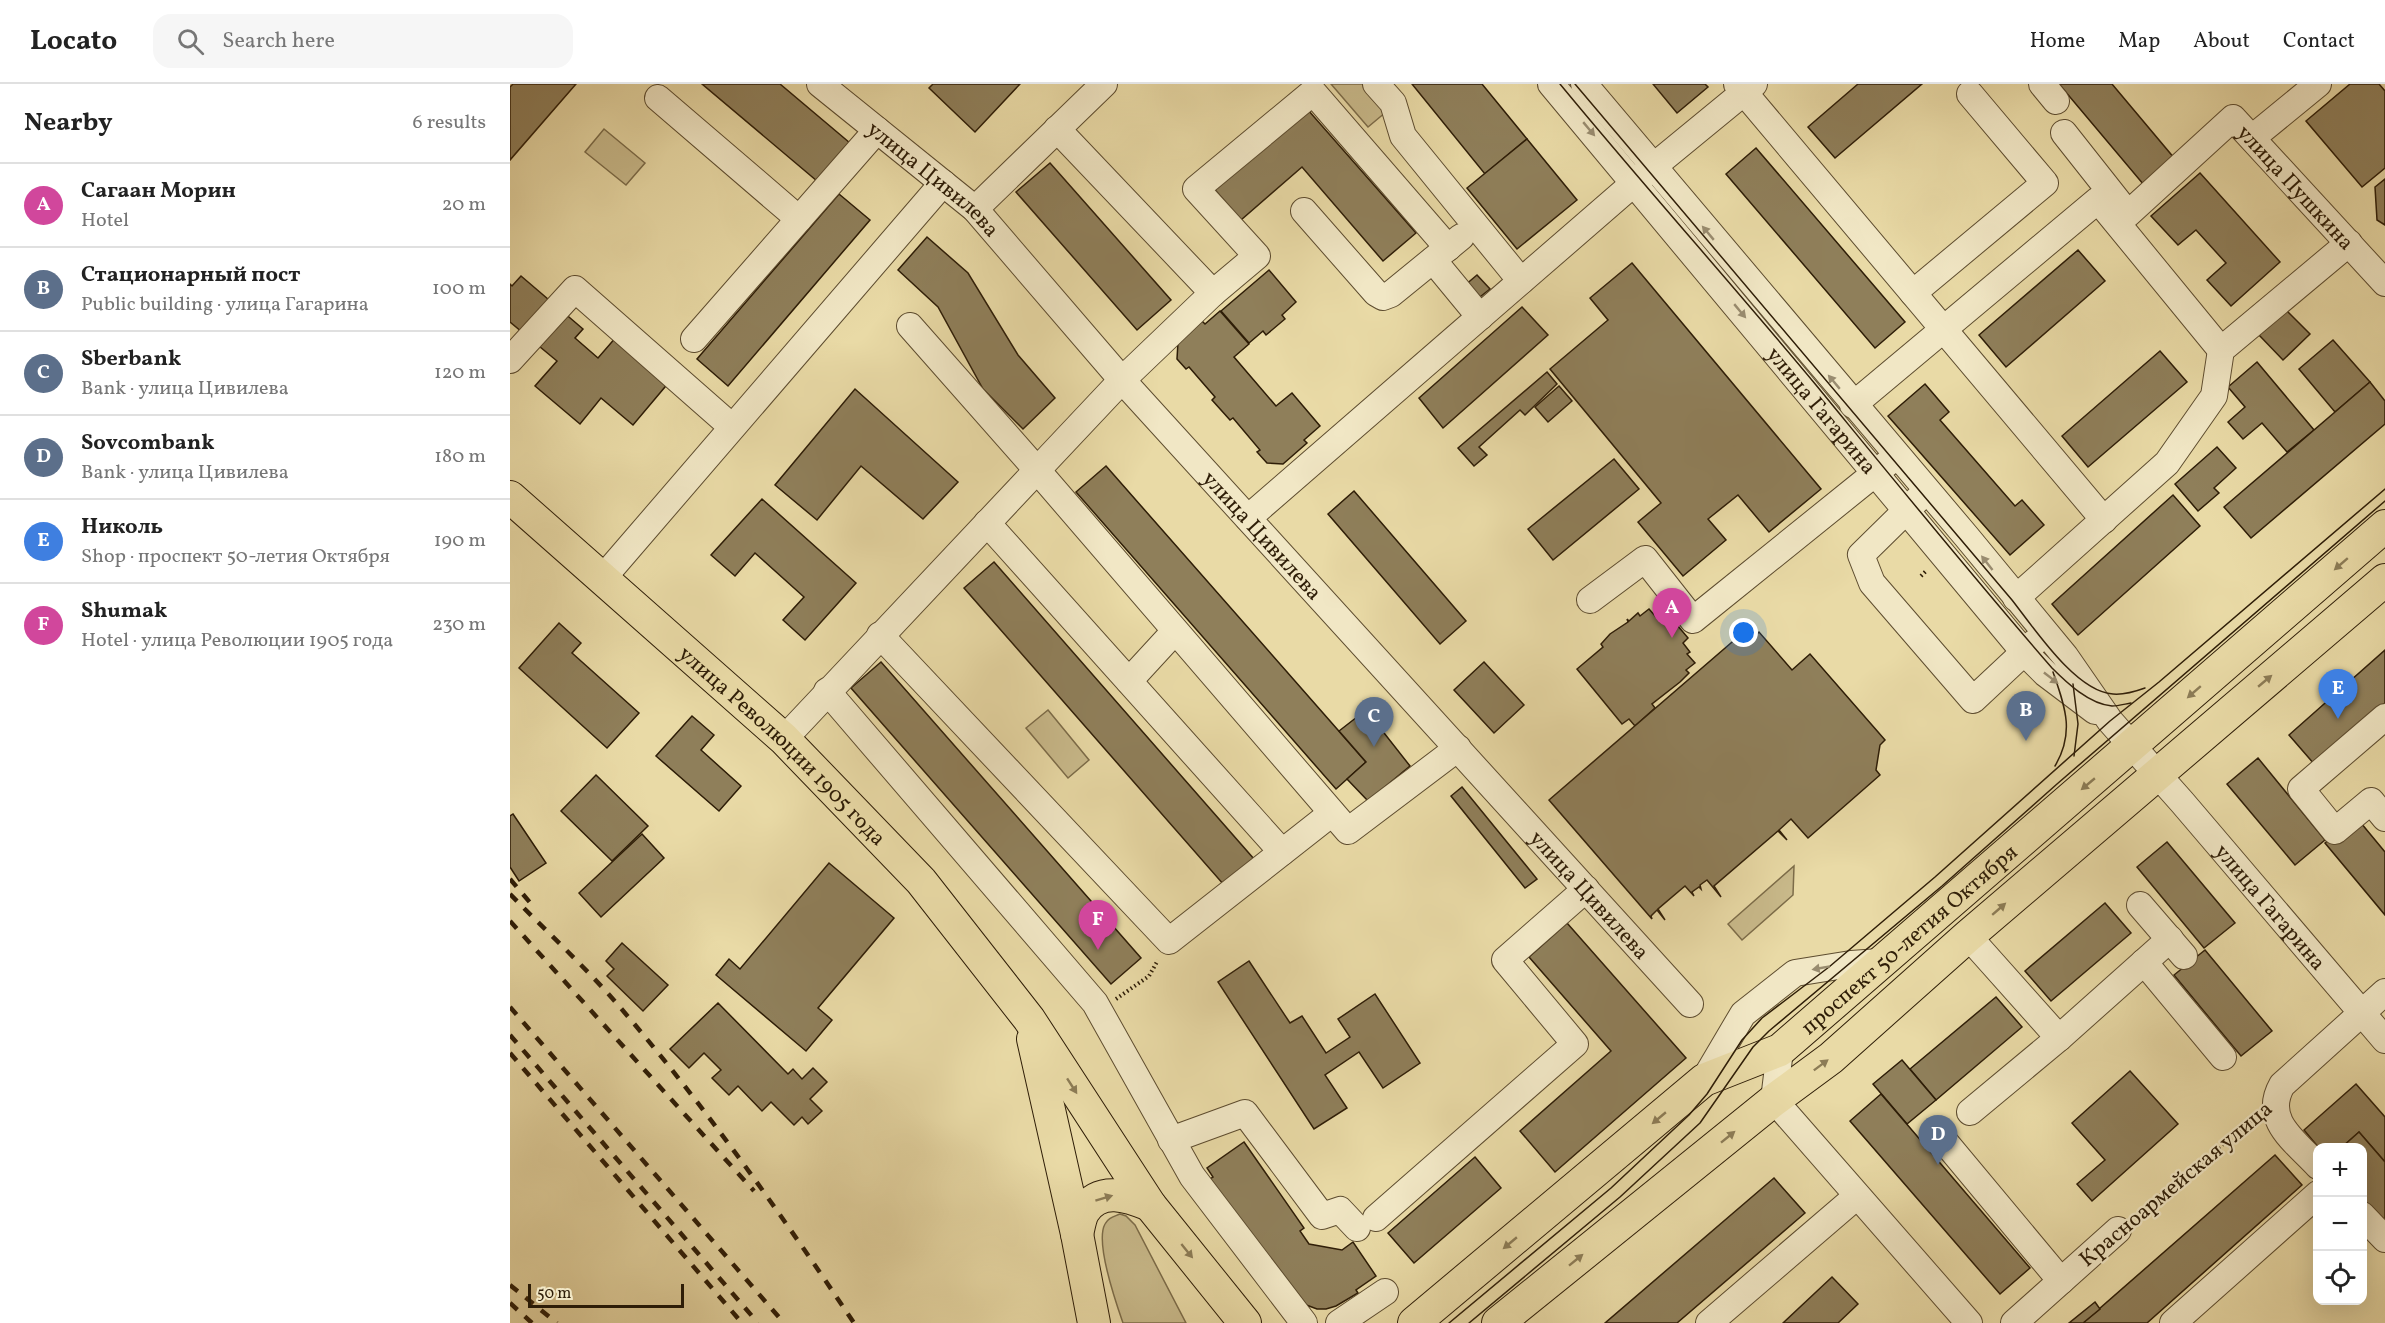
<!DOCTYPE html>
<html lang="en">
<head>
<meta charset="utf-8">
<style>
	:root { --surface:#fff; --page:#f6f6f6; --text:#222; --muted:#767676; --line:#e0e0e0; --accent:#b45309 }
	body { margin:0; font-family:Vollkorn,serif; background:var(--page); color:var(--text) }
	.controls { position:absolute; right:18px; bottom:18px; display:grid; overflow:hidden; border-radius:12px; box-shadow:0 6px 24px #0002 }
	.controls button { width:54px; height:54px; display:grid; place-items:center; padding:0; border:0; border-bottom:2px solid var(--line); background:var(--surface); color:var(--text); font:30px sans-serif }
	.scale { position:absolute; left:18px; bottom:15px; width:156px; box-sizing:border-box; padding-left:6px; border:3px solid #2e1d07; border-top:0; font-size:16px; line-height:21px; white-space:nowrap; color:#2e1d07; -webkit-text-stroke:4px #f1e7c5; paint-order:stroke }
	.you { position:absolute; left:1234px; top:549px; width:21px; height:21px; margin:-15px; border:4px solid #fff; border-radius:50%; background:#1a73e8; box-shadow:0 0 0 9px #1a73e833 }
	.badge { display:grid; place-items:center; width:39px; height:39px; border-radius:50%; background:var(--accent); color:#fff; font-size:20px; font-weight:700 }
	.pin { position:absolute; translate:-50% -50px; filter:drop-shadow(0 2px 3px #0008) }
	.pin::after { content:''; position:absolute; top:32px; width:21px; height:18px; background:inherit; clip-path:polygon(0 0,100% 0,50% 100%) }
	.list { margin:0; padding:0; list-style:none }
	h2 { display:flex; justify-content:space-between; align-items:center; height:78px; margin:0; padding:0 24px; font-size:26px }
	h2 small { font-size:20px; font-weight:400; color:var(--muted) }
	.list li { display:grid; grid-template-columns:39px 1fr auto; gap:18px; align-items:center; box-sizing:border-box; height:84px; padding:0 24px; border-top:2px solid var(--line) }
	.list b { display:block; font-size:22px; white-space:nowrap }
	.list p { margin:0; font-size:20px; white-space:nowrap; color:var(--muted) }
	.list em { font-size:20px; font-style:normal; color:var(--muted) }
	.icon { flex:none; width:33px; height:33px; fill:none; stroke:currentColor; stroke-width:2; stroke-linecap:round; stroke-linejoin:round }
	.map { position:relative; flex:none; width:1875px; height:1239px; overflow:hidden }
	header { display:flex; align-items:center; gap:36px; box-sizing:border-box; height:84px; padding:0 30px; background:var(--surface); border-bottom:2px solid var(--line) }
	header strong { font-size:28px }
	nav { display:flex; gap:33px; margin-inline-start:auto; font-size:21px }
	.search { width:420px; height:54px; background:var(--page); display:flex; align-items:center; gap:15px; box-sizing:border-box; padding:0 21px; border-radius:18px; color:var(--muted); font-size:22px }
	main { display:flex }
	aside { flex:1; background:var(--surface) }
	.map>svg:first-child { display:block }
	.green { fill:#c9ba8b; stroke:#7c6c49; stroke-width:1.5 }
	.building { fill:#8f7f5a; stroke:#2e1d07; stroke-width:1.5 }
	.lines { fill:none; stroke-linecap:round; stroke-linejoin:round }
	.minor-casing { stroke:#5d4c2f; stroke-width:28 }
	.major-casing { stroke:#2e1d07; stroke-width:34 }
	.path { stroke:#2e1d07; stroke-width:4; stroke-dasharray:1.5 3; stroke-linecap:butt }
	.minor { stroke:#f1e7c5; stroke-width:26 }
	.major { stroke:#e9daa6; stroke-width:32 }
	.tram { stroke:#2e1d07; stroke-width:1.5 }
	.rail { stroke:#2e1d07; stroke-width:4.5; stroke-dasharray:10 10; stroke-linecap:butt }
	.oneway { fill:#998c70 }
	.oneway2 { fill:#8c7c56 }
	.labels { text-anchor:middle; stroke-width:4.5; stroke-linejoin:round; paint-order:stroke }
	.street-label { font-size:22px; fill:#2e1d07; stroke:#f1e7c5 }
</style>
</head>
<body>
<header>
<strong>Locato</strong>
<div class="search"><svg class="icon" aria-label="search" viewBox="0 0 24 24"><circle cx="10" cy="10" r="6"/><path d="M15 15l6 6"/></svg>Search here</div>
<nav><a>Home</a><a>Map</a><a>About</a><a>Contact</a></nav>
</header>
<main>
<aside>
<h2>Nearby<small>6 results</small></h2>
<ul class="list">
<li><span class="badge" style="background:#d1479c">A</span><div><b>Сагаан Морин</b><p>Hotel</p></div><em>20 m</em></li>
<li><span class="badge" style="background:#5c6f8a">B</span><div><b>Стационарный пост</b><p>Public building · улица Гагарина</p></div><em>100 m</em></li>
<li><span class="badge" style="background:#5c6f8a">C</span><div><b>Sberbank</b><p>Bank · улица Цивилева</p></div><em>120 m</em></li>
<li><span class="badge" style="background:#5c6f8a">D</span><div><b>Sovcombank</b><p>Bank · улица Цивилева</p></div><em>180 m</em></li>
<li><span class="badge" style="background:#3f7fe0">E</span><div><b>Николь</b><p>Shop · проспект 50-летия Октября</p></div><em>190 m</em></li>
<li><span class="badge" style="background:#d1479c">F</span><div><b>Shumak</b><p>Hotel · улица Революции 1905 года</p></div><em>230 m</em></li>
</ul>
</aside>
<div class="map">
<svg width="1875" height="1239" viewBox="0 0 1875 1239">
	<rect width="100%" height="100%" fill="#e9daa6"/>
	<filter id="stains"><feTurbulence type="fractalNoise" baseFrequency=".00333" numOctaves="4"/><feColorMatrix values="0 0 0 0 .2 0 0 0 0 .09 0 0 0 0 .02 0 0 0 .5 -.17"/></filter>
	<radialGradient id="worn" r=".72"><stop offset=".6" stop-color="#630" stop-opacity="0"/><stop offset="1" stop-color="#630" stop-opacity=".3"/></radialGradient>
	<g class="green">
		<path d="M821 0H852L876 28 858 43Z"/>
		<path d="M94 45 135 79 116 101 75 68Z"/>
		<path d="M538 626 579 676 558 694 516 644Z"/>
		<path d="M1284 782 1283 811 1232 856 1218 840Z"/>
		<path d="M610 1130 616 1132 625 1141 676 1239H613C606 1219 585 1158 595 1140 598 1134 603 1133 610 1130Z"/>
	</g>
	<g class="building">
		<path d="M3 0H66L0 76V3Z"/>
		<path d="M192 0H270L340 59 307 97Z"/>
		<path d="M423 0H510L465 48 419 4Z"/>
		<path d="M902 0H972L1017 55 975 90Z"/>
		<path d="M1143 0H1195L1198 3 1167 29Z"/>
		<path d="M1348 0H1412L1325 74 1298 43Z"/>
		<path d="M1549 0H1602L1670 81 1639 107Z"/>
		<path d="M1840 0H1869L1875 7V84L1852 103 1796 37Z"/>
		<path d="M798 26 906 149 873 177 792 83 731 136 705 106Z"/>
		<path d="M1017 55 1067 116 1007 165 957 104Z"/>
		<path d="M1246 64 1395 238 1365 264 1216 90Z"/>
		<path d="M540 79 661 216 627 246 506 108Z"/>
		<path d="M1690 89 1770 178 1721 222 1697 196 1716 179 1686 146 1668 161 1641 132Z"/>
		<path d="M1875 95V141L1867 136 1865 103Z"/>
		<path d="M329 110 360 136 218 302 187 275Z"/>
		<path d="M417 153 458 189 508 271 545 314 513 345 473 305 428 223 388 186Z"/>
		<path d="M1568 166 1595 197 1496 283 1469 251Z"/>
		<path d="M1122 179 1311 405 1259 448 1228 411 1198 435 1216 456 1173 492 1128 438 1151 419 1040 285 1098 236 1080 214Z"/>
		<path d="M759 186 786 218 772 231 775 235 756 251 753 247 739 259 711 227Z"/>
		<path d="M967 191 980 205 966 216 954 202Z"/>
		<path d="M11 192 73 245 65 254 88 274 107 252 160 297 123 341 91 314 70 340 25 302 47 277 0 238V200L2 202Z"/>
		<path d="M1012 223 1038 251 933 344 909 314Z"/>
		<path d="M1775 225 1800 250 1773 276 1749 251Z"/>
		<path d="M710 227 739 260 724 273 766 322 782 309 810 342 794 356 797 359 773 380 757 379 747 368 750 366 723 334 720 336 702 316 705 313 679 283 676 285 667 275 668 258 692 237 695 240Z"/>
		<path d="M1823 256 1860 298 1825 328 1789 285Z"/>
		<path d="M1650 267 1677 298 1578 383 1552 352Z"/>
		<path d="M1747 278 1804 346 1777 368 1752 339 1733 355 1718 338 1735 323 1718 303Z"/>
		<path d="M1037 288 1047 300 1015 331 1010 326 969 363 977 371 964 382 948 364Z"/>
		<path d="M1860 298 1875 317V340L1741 454 1714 423Z"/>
		<path d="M1415 300 1439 328 1430 336 1505 422 1512 416 1534 441 1500 471 1378 332Z"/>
		<path d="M1049 302 1062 317 1038 338 1025 323Z"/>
		<path d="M345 305 448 398 413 435 351 382 307 436 265 401Z"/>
		<path d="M1707 363 1726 384 1704 404 1709 409 1688 427 1665 400Z"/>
		<path d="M1104 375 1129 405 1043 476 1018 445Z"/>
		<path d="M596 382 856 678 826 705 566 408Z"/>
		<path d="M844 407 956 537 930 560 818 430Z"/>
		<path d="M1663 411 1690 442 1568 551 1542 520Z"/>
		<path d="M252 415 346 499 295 556 273 536 294 513 245 469 225 492 201 471Z"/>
		<path d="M484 478 744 775 714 801 454 504Z"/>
		<path d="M1139 525 1146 533 1149 531 1157 540 1162 535 1178 554 1173 559 1180 568 1177 570 1185 579 1176 586 1179 589 1170 598 1142 620 1145 624 1125 642 1119 635 1112 640 1067 585 1093 563 1091 560 1100 550 1118 538 1117 535 1119 537 1128 529 1130 532Z"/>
		<path d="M49 539 71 559 62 569 129 629 97 664 9 584Z"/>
		<path d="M1236 546 1243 554 1249 548 1282 586 1300 570 1375 656 1370 661 1366 686 1370 691 1298 754 1281 735 1269 746 1277 756 1268 747 1204 802 1211 813 1197 796 1190 801 1191 805 1189 803 1182 808 1184 812 1175 802 1148 825 1155 836 1147 826 1141 832 1142 835 1039 716Z"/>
		<path d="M1875 566V619L1805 681 1779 651Z"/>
		<path d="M371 578 631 874 601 900 341 604Z"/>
		<path d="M974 578 1014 621 984 649 944 606Z"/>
		<path d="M856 626 900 682 858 717 837 695 856 678 829 647Z"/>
		<path d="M182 632 204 651 191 666 231 702 209 727 146 672Z"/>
		<path d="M1748 674 1815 756 1785 781 1717 700Z"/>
		<path d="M86 691 138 742 102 777 51 727Z"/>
		<path d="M952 703 1027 795 1015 804 941 712Z"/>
		<path d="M3 730 36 779 9 797 0 783V732Z"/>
		<path d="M1846 733 1875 768V831L1815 759Z"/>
		<path d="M132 750 154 774 91 833 69 809Z"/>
		<path d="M1657 758 1725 839 1694 864 1627 783Z"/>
		<path d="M319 779 384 834 308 924 322 936 296 967 206 891 219 875 230 885Z"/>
		<path d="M1595 819 1621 849 1541 917 1515 887Z"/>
		<path d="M1057 839 1176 974 1045 1088 1010 1047 1101 967 1019 873Z"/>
		<path d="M112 859 158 901 133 927 97 892 104 885 96 877Z"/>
		<path d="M1695 866 1762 947 1731 972 1664 891Z"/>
		<path d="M739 877 780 939 792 932 816 969 840 953 828 935 865 910 910 979 873 1004 849 968 815 991 837 1024 804 1045 708 898Z"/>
		<path d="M1486 913 1512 943 1426 1016 1400 985Z"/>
		<path d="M208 919 278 990 283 985 292 995 303 984 317 998 300 1015 312 1027 298 1040 292 1033 284 1041 261 1018 252 1027 228 1002 219 1011 202 994 211 986 194 969 179 984 160 965Z"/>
		<path d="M1392 976 1426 1016 1397 1040 1363 1000Z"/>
		<path d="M1620 987 1668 1040 1582 1117 1567 1100 1595 1076 1562 1039Z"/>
		<path d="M1846 1000 1875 1033V1078L1849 1048 1831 1064H1809L1794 1046Z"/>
		<path d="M1371 1010 1520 1184 1490 1210 1340 1037Z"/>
		<path d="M1849 1048 1875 1078V1140L1852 1114V1064H1831Z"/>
		<path d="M734 1058 794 1144 790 1147 799 1160 832 1166 843 1158 866 1192 846 1206 848 1209 826 1222 816 1225H807L791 1219 748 1163 700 1095 703 1093 697 1084Z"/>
		<path d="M1765 1071 1792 1101 1637 1239H1573Z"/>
		<path d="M965 1073 991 1104 904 1179 878 1149Z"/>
		<path d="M1264 1094 1295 1129 1167 1239H1095Z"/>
		<path d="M1322 1193 1348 1220 1328 1239H1273Z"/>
		<path d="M1585 1218 1590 1225 1573 1239H1559Z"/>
	</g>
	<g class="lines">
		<defs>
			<g id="minor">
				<path id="s1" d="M310 0 465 125 612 296 1180 920"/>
				<path d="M866 0 883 19 893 52 1011 197"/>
				<path id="s2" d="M1041 0 1514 568 1536 590 1585 627"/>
				<path id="s3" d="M1074 0 1456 452 1555 572 1600 637 1672 718 1875 956"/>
				<path d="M1227 0 1594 436"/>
				<path d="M1532 0 1546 17"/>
				<path d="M148 14 289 135"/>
				<path d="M547 45 703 209"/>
				<path id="s4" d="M1554 49 1618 130 1723 34 1875 199"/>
				<path d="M1742 54 1808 0"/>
				<path d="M465 125 594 0"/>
				<path d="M794 127 866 209 873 213 881 210 951 153"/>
				<path d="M923 176 970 233"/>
				<path d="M1403 209 1535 99 1460 10"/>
				<path d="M400 242 527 386 838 747 948 664"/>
				<path d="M184 255 367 46"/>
				<path d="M0 276 65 205 222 343"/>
				<path d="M1343 321 1588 116 1711 266"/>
				<path d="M1408 415 1351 471 1362 499 1463 616 1525 558"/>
				<path d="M738 434 1138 87 1244 0"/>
				<path d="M477 439 772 768"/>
				<path d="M92 495 433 99"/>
				<path d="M1506 514 1657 379 1704 312 1711 266 1839 159"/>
				<path d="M1080 516 1135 475 1183 536 1379 378"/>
				<path d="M370 551 659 857 822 729"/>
				<path d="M619 597 665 547"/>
				<path d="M317 607 585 919 682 1092 794 1239"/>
				<path d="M1875 633 1791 705 1825 747 1861 717 1875 734"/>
				<path d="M274 655 612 296 703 209 747 172 686 105 803 8 938 164"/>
				<path d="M1630 821 1674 872"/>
				<path d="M1458 852 1549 954"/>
				<path d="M1634 878 1713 973"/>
				<path d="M1270 966 1264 1016 1459 1239"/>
				<path d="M1194 996 1233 930 1285 889 1341 880 1370 878"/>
				<path d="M1460 1028 1549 954 1660 855"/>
				<path d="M1426 1047 1551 1197"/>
				<path d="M661 1056 735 1029 812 1132 830 1126 847 1144"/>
				<path d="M1808 1082C1785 1057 1752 1036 1772 1001L1875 908"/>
				<path d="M1852 1131 1875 1155"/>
				<path d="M866 1134 1065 960 995 876 1076 805"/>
				<path d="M829 1239 875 1208"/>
				<path d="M1199 1239 1347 1112"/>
				<path d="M1504 1239 1608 1146"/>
				<path d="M1663 1239 1808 1110"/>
			</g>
			<g id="major">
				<path id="s5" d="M0 413 274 655 411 797 519 935 640 1121 735 1239"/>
				<path d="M523 955 567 1150 584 1239"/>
				<path d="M567 1150C569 1143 570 1133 574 1127 590 1102 618 1112 640 1121"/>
				<path id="s6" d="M904 1239 1194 996 1270 966 1875 442"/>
				<path d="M988 1239 1264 1016 1321 974 1458 852 1875 496"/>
			</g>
		</defs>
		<use href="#minor" class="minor-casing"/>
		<use href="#major" class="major-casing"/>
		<g class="path">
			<path d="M1411 492 1417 486"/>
			<path d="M606 915 639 892 648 876"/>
			<path d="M1625 1132 1745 1034"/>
		</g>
		<use href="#minor" class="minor"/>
		<use href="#major" class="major"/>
		<g class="tram">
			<path d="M1050 0C1134 102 1222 200 1306 301 1384 396 1462 492 1542 584 1557 599 1579 620 1602 622 1608 622 1615 620 1621 619"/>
			<path d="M1065 0 1502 516C1524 544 1566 608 1603 610 1614 611 1624 608 1635 604"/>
			<path d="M1543 588C1555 623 1565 648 1545 682"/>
			<path d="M1563 600 1568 640 1564 672"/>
			<path d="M939 1239 1101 1104 1179 1031 1197 1010 1232 956 1252 934 1319 883 1425 793 1600 637 1649 598 1875 405"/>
			<path d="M959 1239 1110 1113 1190 1039 1243 963 1259 947 1432 802 1547 700 1875 417"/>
		</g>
		<g class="rail">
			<path d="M0 795 23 822"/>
			<path d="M0 810C34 845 70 878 102 914 191 1016 269 1127 344 1239"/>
			<path d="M0 837 244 1107"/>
			<path d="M0 923 274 1239"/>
			<path d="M0 951 248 1239"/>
			<path d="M0 969 232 1239"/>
			<path d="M0 1201 47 1239"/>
			<path d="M0 1219 22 1239"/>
		</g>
	</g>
	<defs><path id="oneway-solid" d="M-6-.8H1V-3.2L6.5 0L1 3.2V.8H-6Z" transform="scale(1.5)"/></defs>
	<g class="oneway">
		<use href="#oneway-solid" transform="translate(1079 45) rotate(50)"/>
		<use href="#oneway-solid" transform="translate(1198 149) rotate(-130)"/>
		<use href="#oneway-solid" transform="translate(1230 227) rotate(50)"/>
		<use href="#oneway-solid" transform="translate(1324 298) rotate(-130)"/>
		<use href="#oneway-solid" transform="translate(1477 479) rotate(-128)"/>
		<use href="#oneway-solid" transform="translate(1541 594) rotate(38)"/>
		<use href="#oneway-solid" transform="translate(1311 884) rotate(170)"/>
	</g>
	<g class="oneway2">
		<use href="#oneway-solid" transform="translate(1831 480) rotate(139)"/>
		<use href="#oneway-solid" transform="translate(1755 597) rotate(-40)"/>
		<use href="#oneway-solid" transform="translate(1684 608) rotate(139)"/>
		<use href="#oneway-solid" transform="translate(1578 700) rotate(140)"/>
		<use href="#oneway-solid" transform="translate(1489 825) rotate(-41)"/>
		<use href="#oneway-solid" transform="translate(1311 981) rotate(-37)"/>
		<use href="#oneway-solid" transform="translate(562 1002) rotate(57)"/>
		<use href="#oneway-solid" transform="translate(1149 1034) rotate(140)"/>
		<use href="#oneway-solid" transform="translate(1218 1053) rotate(-39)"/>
		<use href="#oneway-solid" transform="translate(594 1114) rotate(-17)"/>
		<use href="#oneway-solid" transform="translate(1000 1159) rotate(140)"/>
		<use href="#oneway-solid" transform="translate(677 1167) rotate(51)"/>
		<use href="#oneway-solid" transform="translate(1066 1176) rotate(-39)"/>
	</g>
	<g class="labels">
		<g class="street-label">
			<text dy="8" stroke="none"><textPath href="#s1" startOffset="148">улица Цивилева</textPath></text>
			<text dy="8" stroke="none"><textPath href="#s4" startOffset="339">улица Пушкина</textPath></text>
			<text dy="8" stroke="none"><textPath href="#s2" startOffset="424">улица Гагарина</textPath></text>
			<text dy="8" stroke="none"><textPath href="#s1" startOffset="634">улица Цивилева</textPath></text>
			<text dy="8" stroke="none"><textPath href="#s5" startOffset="369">улица Революции 1905 года</textPath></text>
			<text dy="8" stroke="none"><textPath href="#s1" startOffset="1120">улица Цивилева</textPath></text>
			<text dy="8" stroke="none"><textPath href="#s3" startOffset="1072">улица Гагарина</textPath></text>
			<text dy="8" stroke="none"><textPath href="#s6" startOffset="630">проспект 50-летия Октября</textPath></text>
			<text transform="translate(1665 1099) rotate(-40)" y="8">Красноармейская улица</text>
		</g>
	</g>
	<rect width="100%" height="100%" filter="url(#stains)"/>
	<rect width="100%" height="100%" fill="url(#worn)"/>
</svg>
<div class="controls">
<button>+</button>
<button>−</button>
<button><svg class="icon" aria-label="locate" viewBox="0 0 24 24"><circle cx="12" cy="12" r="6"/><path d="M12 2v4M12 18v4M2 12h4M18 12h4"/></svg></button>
</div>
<div class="scale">50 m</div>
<div class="you"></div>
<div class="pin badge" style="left:1162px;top:554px;background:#d1479c">A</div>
<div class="pin badge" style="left:1516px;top:657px;background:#5c6f8a">B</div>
<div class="pin badge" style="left:864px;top:663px;background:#5c6f8a">C</div>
<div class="pin badge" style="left:1428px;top:1081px;background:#5c6f8a">D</div>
<div class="pin badge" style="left:1828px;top:635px;background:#3f7fe0">E</div>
<div class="pin badge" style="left:588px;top:866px;background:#d1479c">F</div>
</div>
</main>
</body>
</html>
